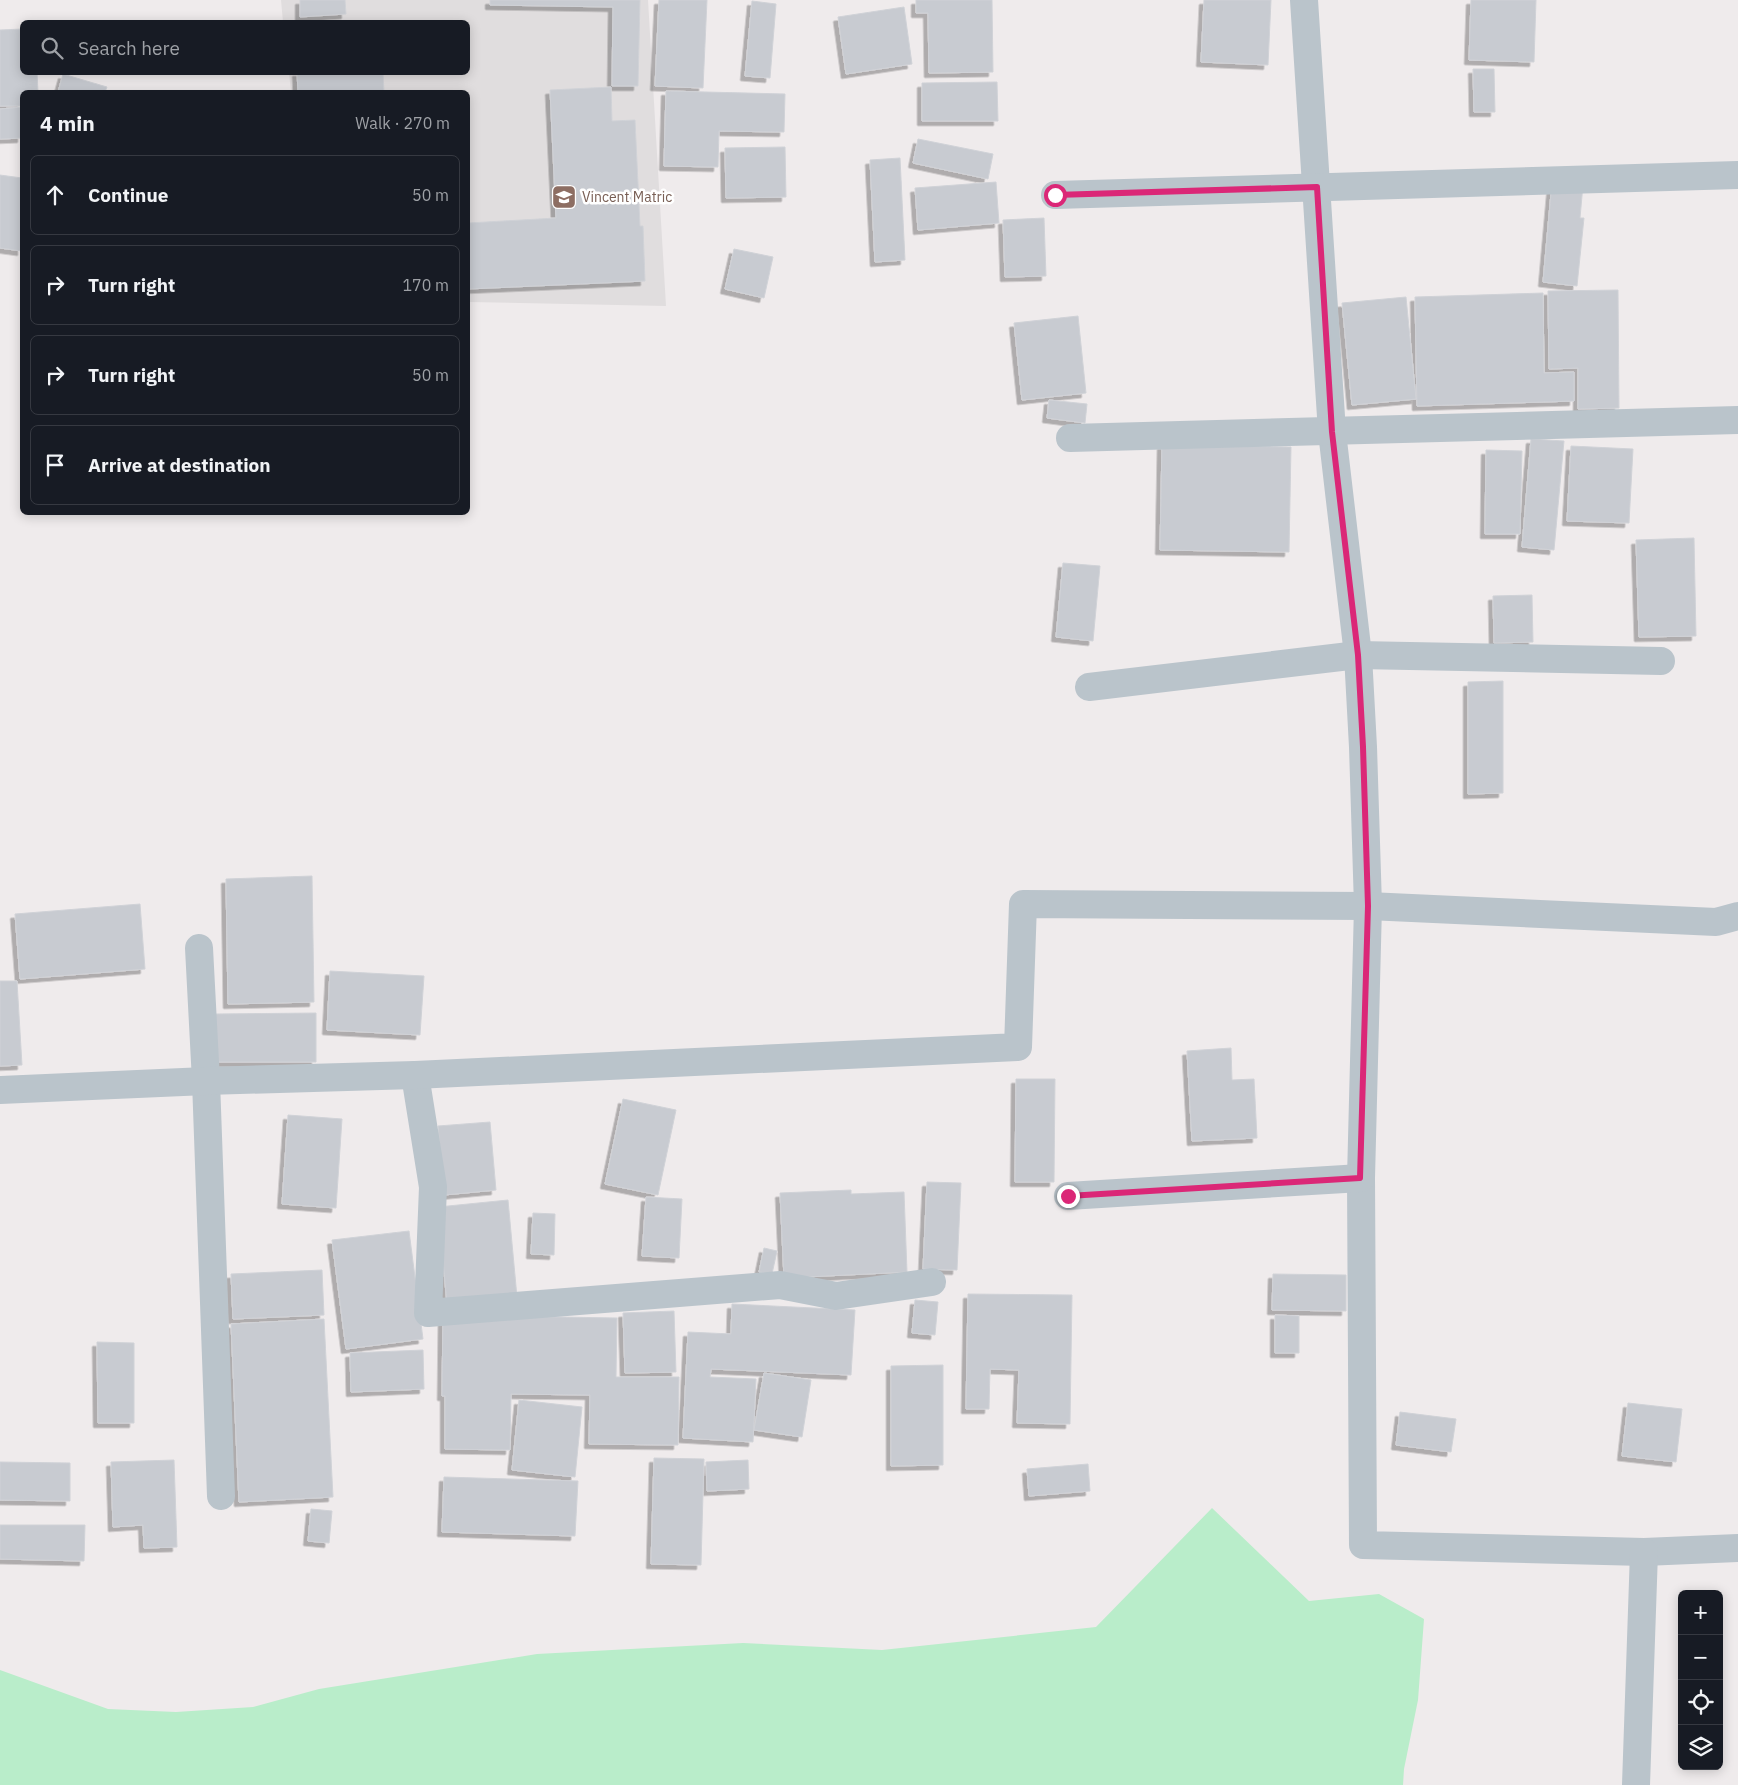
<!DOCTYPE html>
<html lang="en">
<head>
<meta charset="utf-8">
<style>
	:root { --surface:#171b24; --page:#242831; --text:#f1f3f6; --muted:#9ea1a6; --line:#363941 }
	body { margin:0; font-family:"IBM Plex Sans",sans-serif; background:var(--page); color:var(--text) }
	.controls { position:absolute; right:15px; bottom:15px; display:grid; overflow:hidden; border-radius:8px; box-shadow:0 2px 12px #0003 }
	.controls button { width:45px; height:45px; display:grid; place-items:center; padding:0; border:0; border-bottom:1px solid var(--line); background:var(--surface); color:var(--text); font:25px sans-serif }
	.stop { position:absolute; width:15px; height:15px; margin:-11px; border:4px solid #db2777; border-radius:50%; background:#fff }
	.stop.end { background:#db2777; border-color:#fff; box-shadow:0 1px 5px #0008 }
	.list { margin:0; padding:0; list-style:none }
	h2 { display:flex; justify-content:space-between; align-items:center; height:65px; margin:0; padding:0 20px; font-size:21px }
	h2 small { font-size:16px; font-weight:400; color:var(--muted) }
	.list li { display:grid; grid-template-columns:32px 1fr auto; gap:15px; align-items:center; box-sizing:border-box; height:80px; margin:0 10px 10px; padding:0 10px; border:1px solid var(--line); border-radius:8px }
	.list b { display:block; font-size:19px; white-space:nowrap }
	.list em { font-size:16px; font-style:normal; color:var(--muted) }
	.icon { flex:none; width:28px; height:28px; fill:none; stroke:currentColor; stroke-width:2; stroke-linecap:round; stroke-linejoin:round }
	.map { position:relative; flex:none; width:1738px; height:1785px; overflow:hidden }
	.search { position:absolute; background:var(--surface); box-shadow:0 2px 12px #0003; left:20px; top:20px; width:450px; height:55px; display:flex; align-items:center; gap:12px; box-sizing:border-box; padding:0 18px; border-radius:8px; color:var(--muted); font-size:19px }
	.panel { position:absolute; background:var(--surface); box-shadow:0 2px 12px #0003; left:20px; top:90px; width:450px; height:425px; border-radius:8px }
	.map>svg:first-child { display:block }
	.education { fill:#e0ddde }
	.green { fill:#b9edca }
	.building { fill:#c8cbd1; stroke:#d0d2d7; filter:url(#shadow) }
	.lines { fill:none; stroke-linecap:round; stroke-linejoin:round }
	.minor { stroke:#bac4cb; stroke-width:28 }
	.route { stroke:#db2777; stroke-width:6 }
	.labels { text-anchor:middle; stroke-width:5; stroke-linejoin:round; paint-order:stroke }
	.education-label { font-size:14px; fill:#785e54; stroke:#fff; text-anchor:start }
</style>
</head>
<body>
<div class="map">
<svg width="1738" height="1785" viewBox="0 0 1738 1785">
	<defs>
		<filter id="shadow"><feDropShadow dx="-4.5" dy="4.5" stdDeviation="0" flood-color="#0004"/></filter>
	</defs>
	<rect width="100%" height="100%" fill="#efebec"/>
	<path class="education" d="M281 0H648L666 306 468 302V92H291L289 73 468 72V22H283Z"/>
	<path class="green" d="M1212 1508 1309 1601 1379 1594 1424 1619 1418 1700 1404 1769 1403 1785H0V1670L108 1709 176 1712 253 1707 319 1689 537 1654 743 1643 882 1650 1096 1627Z"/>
	<g class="building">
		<path d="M300 0H345L346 14 300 17Z"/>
		<path d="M490 0H640L638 86H612L613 7 490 5Z"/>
		<path d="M659 0H707L703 88 655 86Z"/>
		<path d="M916 0H992L993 72 929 73 928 13H916Z"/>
		<path d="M1204 0H1271L1268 65 1201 62Z"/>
		<path d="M1471 0H1536L1534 62 1469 60Z"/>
		<path d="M752 1 776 4 770 78 745 76Z"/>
		<path d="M904 7 912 64 846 74 838 17Z"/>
		<path d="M22 29V72H37L38 92H22V106H0V30Z"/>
		<path d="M1473 69H1494L1495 112H1474Z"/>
		<path d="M297 72H383L384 92H298Z"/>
		<path d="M63 74 107 87 105 92H58Z"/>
		<path d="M997 82 998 121H922V83Z"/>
		<path d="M611 87 612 121 635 120 640 226H643L645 281 468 289V223L556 218 550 90Z"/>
		<path d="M666 91 785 94 784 132 719 131 718 167 664 166Z"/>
		<path d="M22 107V138L0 139V109Z"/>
		<path d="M918 139 993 154 988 179 913 163Z"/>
		<path d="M785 147 786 197 726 198 725 148Z"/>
		<path d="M900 158 905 260 875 262 870 160Z"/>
		<path d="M0 175 22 178V251L0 248Z"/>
		<path d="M996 182 999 223 918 230 915 188Z"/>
		<path d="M1552 182 1583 185 1580 218H1584L1577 286 1543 282Z"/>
		<path d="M1044 218 1046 276 1005 277 1003 220Z"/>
		<path d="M734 249 773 257 764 298 725 289Z"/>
		<path d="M1618 290 1619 408 1578 409V368L1549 369 1548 291Z"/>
		<path d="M1543 293 1544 373 1574 372V401L1417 406 1415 297Z"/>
		<path d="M1406 297 1416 399 1352 405 1342 303Z"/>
		<path d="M1078 316 1086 393 1022 400 1014 323Z"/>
		<path d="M1049 400 1087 404 1085 423 1047 418Z"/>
		<path d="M1531 439 1564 441 1554 550 1522 547Z"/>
		<path d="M1162 445 1291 447 1289 552 1160 550Z"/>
		<path d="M1571 446 1633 449 1629 523 1567 521Z"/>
		<path d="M1486 450 1522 451 1520 534H1485Z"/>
		<path d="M1694 538 1696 636 1639 637 1636 540Z"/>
		<path d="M1063 563 1100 566 1093 641 1056 637Z"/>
		<path d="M1532 595 1533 642 1494 643 1493 596Z"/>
		<path d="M1503 681V793L1468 794V682Z"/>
		<path d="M312 876 314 1002 228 1004 226 879Z"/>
		<path d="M140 904 145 969 20 979 15 914Z"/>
		<path d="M330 971 424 976 420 1035 327 1030Z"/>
		<path d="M0 981H17L22 1065 0 1066Z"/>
		<path d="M316 1013V1062H215V1014Z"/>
		<path d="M1231 1048 1232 1080 1254 1079 1257 1138 1192 1141 1187 1051Z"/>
		<path d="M1016 1079H1055L1054 1182H1015Z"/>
		<path d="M623 1099 676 1110 658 1195 605 1184Z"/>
		<path d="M288 1115 342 1119 336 1208 282 1204Z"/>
		<path d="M490 1122 496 1190 444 1195 438 1126Z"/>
		<path d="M927 1182 961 1183 957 1270 923 1269Z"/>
		<path d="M851 1190V1194L904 1192 907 1272 784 1278 780 1193Z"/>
		<path d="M646 1197 682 1199 679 1258 642 1256Z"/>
		<path d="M508 1200 517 1297 447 1304 438 1207Z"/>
		<path d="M533 1213 555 1214 554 1255 531 1254Z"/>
		<path d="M409 1231 423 1339 346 1349 332 1240Z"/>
		<path d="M764 1248 777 1251 772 1274 759 1272Z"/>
		<path d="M322 1270 324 1315 233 1319 231 1274Z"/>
		<path d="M1273 1274 1346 1275V1311L1272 1310Z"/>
		<path d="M968 1294 1072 1295 1070 1424 1017 1423 1019 1370 990 1369 989 1409H966Z"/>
		<path d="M915 1300 938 1302 935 1335 912 1333Z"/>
		<path d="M732 1304 855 1310 851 1375 711 1369 710 1377 756 1379 753 1442 683 1438 688 1332 731 1334Z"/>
		<path d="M674 1311 676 1372 625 1373 623 1313Z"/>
		<path d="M443 1315 617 1318 616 1377H679L678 1445 589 1444 590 1395 511 1394 510 1450 445 1449V1396H442Z"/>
		<path d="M1275 1315 1299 1316V1353H1275Z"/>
		<path d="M324 1319 333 1497 239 1502 231 1324Z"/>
		<path d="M97 1342 134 1343V1423H98Z"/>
		<path d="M423 1350 424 1389 351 1392 350 1353Z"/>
		<path d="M943 1365V1465L891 1466V1366Z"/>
		<path d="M764 1373 811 1380 802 1437 754 1430Z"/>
		<path d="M519 1400 582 1407 575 1477 512 1470Z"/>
		<path d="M1628 1403 1682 1409 1676 1462 1622 1456Z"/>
		<path d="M1400 1412 1456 1419 1451 1452 1396 1445Z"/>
		<path d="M654 1458 704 1459 701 1565 651 1564Z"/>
		<path d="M174 1460 177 1547 144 1548 143 1525 113 1527 111 1462Z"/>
		<path d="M748 1460 749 1489 707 1491 706 1462Z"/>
		<path d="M0 1462 70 1463V1501L0 1500Z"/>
		<path d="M1088 1464 1090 1491 1029 1496 1027 1469Z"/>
		<path d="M444 1477 578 1481 575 1536 442 1532Z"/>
		<path d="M311 1509 332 1511 329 1543 308 1541Z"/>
		<path d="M0 1525H85L84 1561 0 1559Z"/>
	</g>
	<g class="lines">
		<g class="minor">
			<path d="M1304 0 1332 432 1358 655 1363 747 1368 906 1361 1178 1363 1545 1644 1552 1738 1548"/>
			<path d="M1055 195 1738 175"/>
			<path d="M1070 438 1738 420"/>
			<path d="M1089 687 1358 655 1661 661"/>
			<path d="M199 948 206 1081 221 1496"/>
			<path d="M415 1075 433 1187 428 1313 780 1285 836 1296 932 1282"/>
			<path d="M0 1090 206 1081 415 1075 1018 1047 1023 904 1368 906 1716 922 1738 916"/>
			<path d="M1068 1196 1361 1178"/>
			<path d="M1636 1785 1644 1552"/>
		</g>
	</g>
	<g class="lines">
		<path class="route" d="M1055 195 1317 187 1332 432 1358 655 1363 747 1368 906 1360 1178 1068 1196"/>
	</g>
	<defs>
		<symbol id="school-square" viewBox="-11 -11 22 22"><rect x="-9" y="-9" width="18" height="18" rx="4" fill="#8d6e63" stroke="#fff"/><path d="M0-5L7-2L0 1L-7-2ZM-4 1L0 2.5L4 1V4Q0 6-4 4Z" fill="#fff"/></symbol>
	</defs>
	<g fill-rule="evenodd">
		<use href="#school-square" x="550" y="183" width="28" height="28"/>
	</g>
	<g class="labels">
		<g class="education-label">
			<text x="582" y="202">Vincent Matric</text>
		</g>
	</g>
</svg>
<div class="controls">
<button>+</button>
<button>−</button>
<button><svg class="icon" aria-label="locate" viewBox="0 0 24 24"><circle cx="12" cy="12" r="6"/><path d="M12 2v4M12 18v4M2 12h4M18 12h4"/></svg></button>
<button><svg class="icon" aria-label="layers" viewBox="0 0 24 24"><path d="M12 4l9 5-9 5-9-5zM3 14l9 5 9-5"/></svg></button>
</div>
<div class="stop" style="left:1055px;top:195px"></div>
<div class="stop end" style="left:1068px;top:1196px"></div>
<div class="search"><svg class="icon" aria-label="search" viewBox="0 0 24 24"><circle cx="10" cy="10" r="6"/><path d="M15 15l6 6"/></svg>Search here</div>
<section class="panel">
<h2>4 min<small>Walk · 270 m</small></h2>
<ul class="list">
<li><svg class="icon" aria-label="ahead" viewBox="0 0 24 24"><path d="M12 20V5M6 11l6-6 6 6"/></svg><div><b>Continue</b></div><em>50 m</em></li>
<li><svg class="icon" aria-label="right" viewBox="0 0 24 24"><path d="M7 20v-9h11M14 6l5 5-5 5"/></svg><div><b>Turn right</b></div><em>170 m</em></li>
<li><svg class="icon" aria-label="right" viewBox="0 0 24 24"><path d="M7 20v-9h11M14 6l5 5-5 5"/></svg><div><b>Turn right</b></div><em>50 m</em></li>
<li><svg class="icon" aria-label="arrive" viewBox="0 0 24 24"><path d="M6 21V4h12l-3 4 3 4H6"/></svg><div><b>Arrive at destination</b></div></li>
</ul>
</section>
</div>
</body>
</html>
